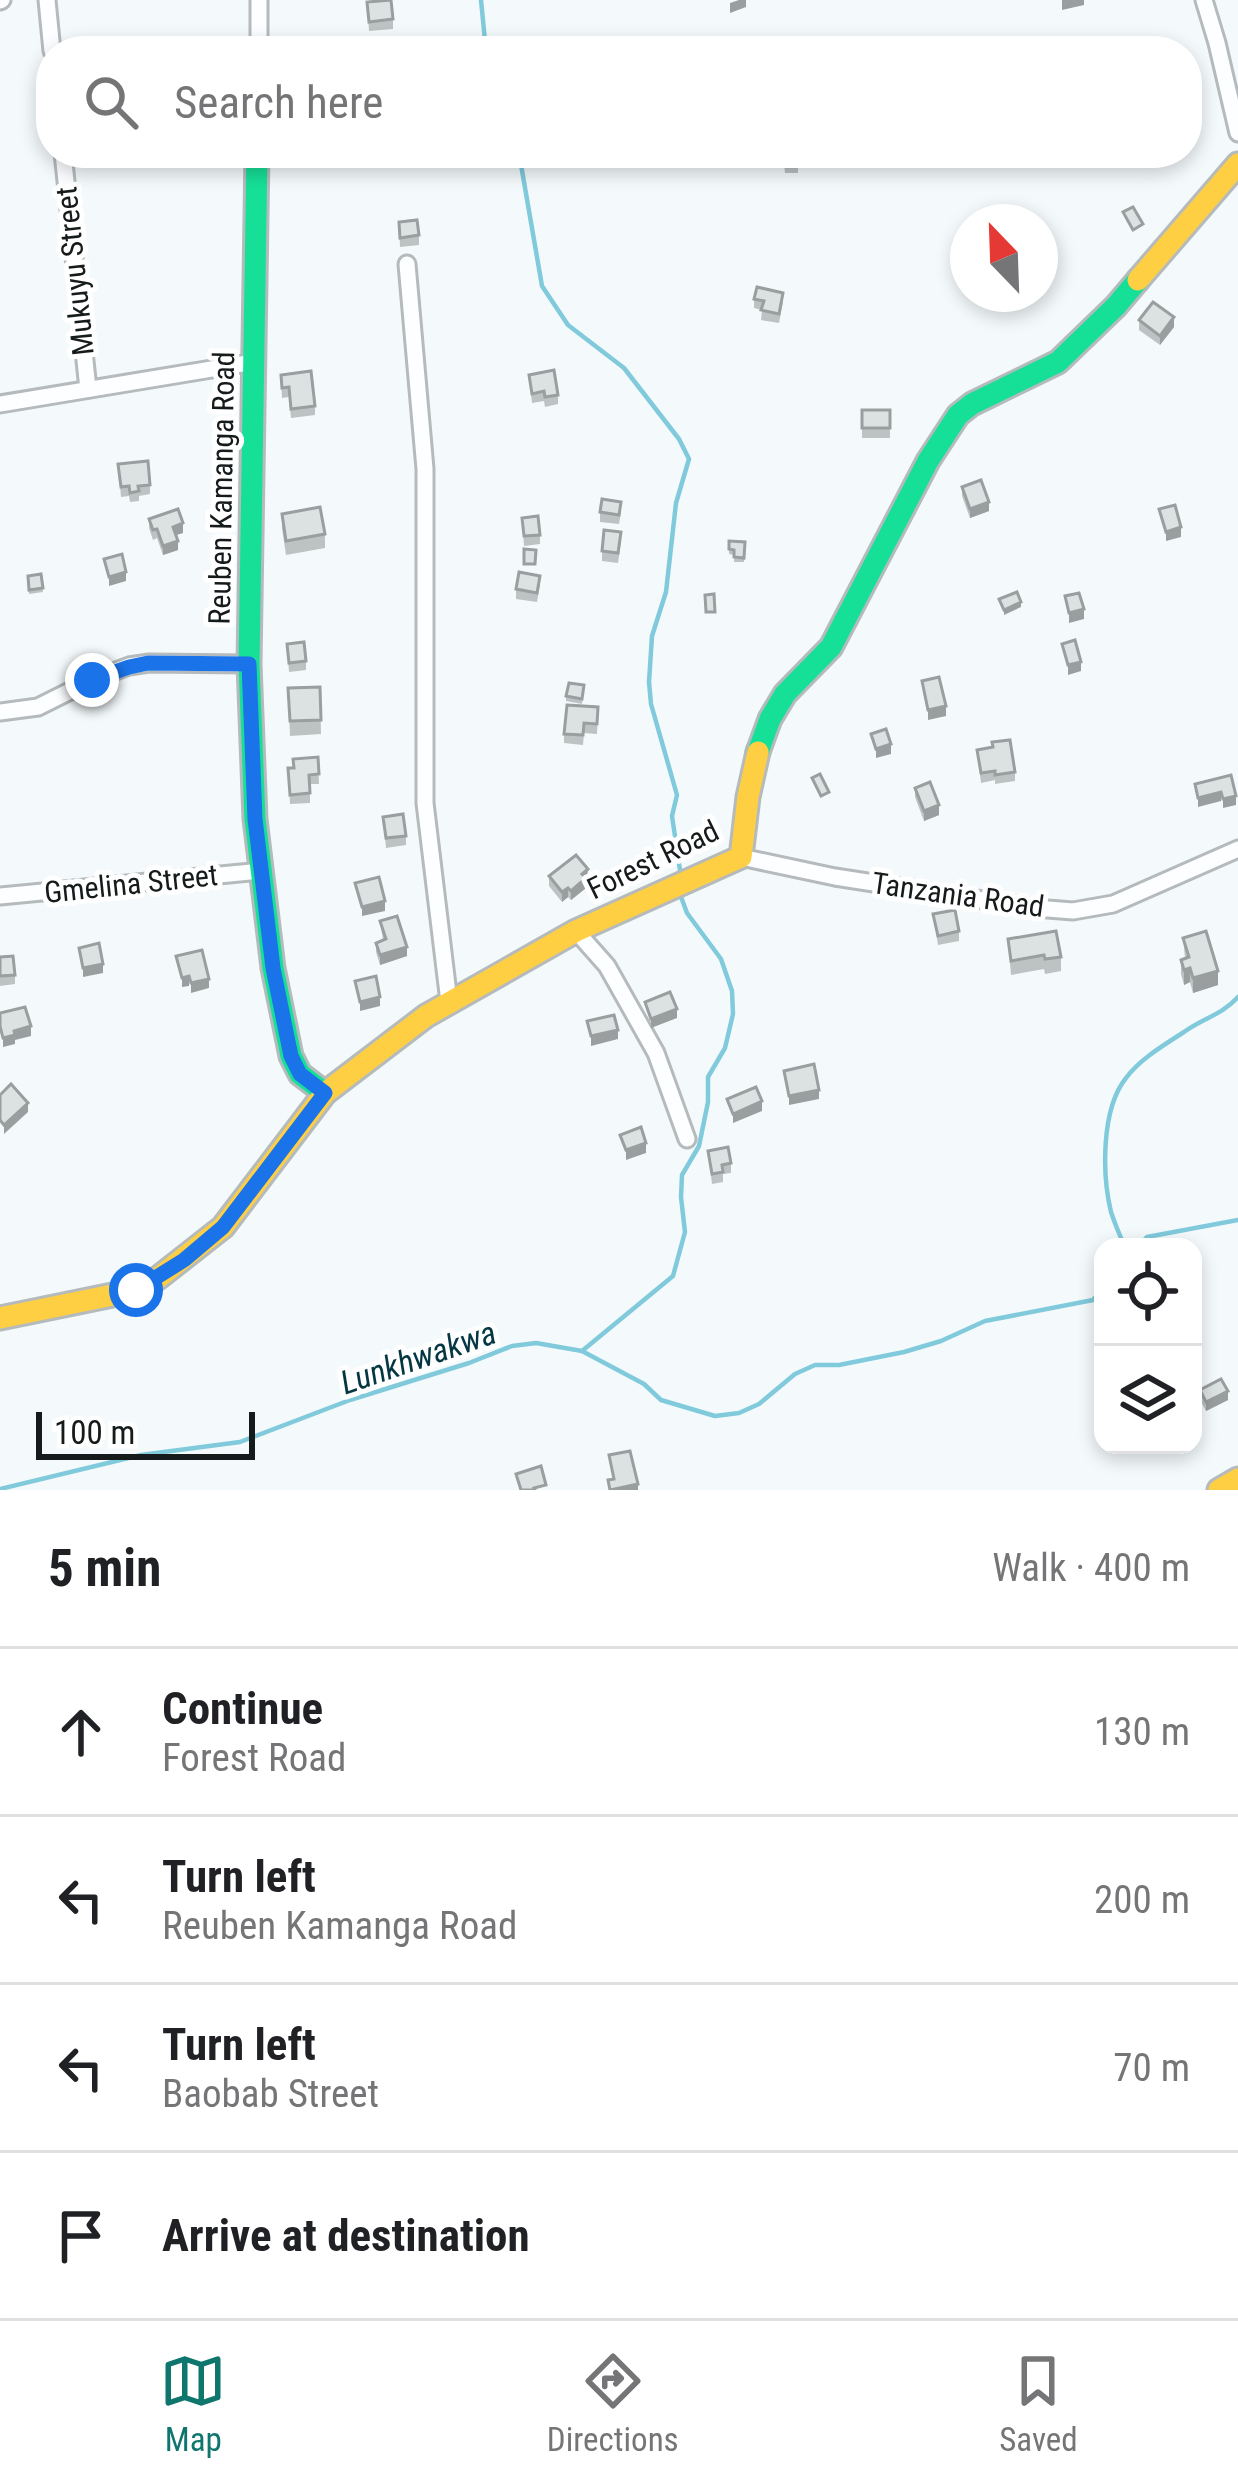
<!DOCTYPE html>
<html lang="en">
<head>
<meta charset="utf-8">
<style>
	:root { --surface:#fff; --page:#f6f6f6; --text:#202124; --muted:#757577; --line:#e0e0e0; --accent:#0f766e }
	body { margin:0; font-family:"Roboto Condensed",sans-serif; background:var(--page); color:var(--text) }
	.controls { position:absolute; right:36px; bottom:36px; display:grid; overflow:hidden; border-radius:24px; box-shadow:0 6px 18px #0003 }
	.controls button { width:108px; height:108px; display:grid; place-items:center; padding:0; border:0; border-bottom:3px solid var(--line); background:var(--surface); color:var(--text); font:60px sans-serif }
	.compass { position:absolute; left:950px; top:204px; width:108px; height:108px; border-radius:50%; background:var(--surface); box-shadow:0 6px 18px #0003; rotate:337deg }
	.scale { position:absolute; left:36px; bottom:30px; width:219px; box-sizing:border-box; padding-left:12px; border:6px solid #151a1b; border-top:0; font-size:33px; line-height:42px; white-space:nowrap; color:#151a1b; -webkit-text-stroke:9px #fff; paint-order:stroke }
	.stop { position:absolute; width:36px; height:36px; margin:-27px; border:9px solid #1a73e8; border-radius:50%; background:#fff }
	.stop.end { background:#1a73e8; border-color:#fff; box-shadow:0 3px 12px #0008 }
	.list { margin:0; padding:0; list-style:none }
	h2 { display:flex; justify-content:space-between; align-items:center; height:156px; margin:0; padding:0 48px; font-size:51px }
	h2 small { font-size:39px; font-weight:400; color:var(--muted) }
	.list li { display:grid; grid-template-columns:78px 1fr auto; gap:36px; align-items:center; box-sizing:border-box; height:168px; padding:0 48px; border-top:3px solid var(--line) }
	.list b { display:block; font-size:45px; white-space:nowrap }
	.list p { margin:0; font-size:39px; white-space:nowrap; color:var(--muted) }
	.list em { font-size:39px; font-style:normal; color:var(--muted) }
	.icon { flex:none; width:66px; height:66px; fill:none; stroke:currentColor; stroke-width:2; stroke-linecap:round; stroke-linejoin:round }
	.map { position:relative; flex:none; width:1238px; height:1490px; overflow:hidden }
	.search { position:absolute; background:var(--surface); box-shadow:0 6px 18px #0003; left:36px; right:36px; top:36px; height:132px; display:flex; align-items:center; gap:30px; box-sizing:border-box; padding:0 42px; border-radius:48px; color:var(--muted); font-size:45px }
	.sheet { height:828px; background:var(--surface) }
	nav { display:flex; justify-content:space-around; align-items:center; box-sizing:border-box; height:168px; border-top:3px solid var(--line); background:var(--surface); font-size:33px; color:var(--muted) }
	nav a { display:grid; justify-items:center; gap:6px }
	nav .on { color:var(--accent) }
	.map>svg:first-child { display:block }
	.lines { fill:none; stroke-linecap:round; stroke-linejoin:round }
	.stream { stroke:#80cadc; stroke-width:4.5 }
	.street-casing { stroke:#b5babc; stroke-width:21 }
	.fast-casing { stroke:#b5babc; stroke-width:27 }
	.slow-casing { stroke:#b5babc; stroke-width:27 }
	.street { stroke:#fdfeff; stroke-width:15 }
	.fast { stroke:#16e098; stroke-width:21 }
	.slow { stroke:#ffcf43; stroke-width:21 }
	.wall { fill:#bdc2c2 }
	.shaded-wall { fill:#9a9e9e }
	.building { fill:#dce1e2; stroke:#9a9e9e; stroke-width:3 }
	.route { stroke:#1a73e8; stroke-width:15 }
	.labels { text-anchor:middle; stroke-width:10; stroke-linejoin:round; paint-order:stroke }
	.street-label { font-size:30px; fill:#151a1b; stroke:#fff }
	.water-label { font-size:33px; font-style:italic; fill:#053742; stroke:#fff }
</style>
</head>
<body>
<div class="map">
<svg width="1238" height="1490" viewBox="0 0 1238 1490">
	<rect width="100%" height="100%" fill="#f4fafc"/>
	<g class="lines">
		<g class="stream">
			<path d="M481 0 486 51"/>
			<path d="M519 153 542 286 568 325 624 368 679 439 689 459 676 503 666 592 652 636 649 682 651 704 677 795 672 816 681 877"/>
			<path d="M1125 1247C1120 1236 1115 1224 1111 1212 1102 1175 1101 1109 1126 1078 1140 1059 1164 1045 1184 1032 1202 1019 1223 1014 1238 997"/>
			<path d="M1138 1247 1147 1237 1238 1220"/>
			<path d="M582 1351 673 1276 685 1232 681 1197 682 1175 699 1146 708 1102V1077L725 1048 733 1014 732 991 721 959 687 913 680 894"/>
			<path d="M0 1489 141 1455 240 1442 350 1400 469 1363 512 1346 536 1343 582 1351 644 1384 661 1400 715 1416 739 1413 759 1404 795 1374 815 1365H839L904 1352 941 1341 985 1321 1093 1300 1103 1288"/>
		</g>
		<defs>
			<g id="street">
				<path d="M47 0 52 51"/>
				<path d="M1204 0 1217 43 1238 133"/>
				<path d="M0 1 2 0"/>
				<path d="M259 51V0"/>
				<path d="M63 153 88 389"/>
				<path d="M407 264 425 469V803L449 1002"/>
				<path d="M0 404 254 362"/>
				<path d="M0 712 38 707 92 680 129 666 149 663 249 664"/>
				<path d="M741 857 835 877 1035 908 1073 911 1113 904 1238 849"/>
				<path d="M0 896 261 871"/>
				<path d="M576 931 607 966 656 1053 687 1139"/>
			</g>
			<g id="fast">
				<path d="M257 153 249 664 255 819 273 968 291 1056 300 1074 325 1093"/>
				<path d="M758 752 770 719 785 694 831 647 928 461 958 415 972 404 1058 362 1116 306 1138 280"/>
			</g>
			<g id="slow">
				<path d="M1138 280 1238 164"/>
				<path d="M0 1318 137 1290 158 1278 223 1227 325 1093 426 1016 576 931 741 857 748 797 758 752"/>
				<path d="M1219 1490 1238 1479"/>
			</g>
		</defs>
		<use href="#street" class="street-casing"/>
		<use href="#fast" class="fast-casing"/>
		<use href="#slow" class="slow-casing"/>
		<use href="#street" class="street"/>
		<use href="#fast" class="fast"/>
		<use href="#slow" class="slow"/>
	</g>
	<g class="wall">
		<path d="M367 2 393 19V29L369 31Z"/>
		<path d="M774 153H798V173H785L784 164H774Z"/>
		<path d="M399 222 419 235V245L400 247Z"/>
		<path d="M754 299 783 302 779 323 761 320 762 310 754 308Z"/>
		<path d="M1139 320 1174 327 1160 345 1139 330Z"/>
		<path d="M281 375 315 406V415L291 418 289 397 282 398Z"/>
		<path d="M529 375 558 395V404L545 407 544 401 532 403Z"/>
		<rect x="862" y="410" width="28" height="28"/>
		<path d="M118 464 150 485V494L139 496V501L130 502 129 496 121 497Z"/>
		<path d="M962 487 989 511 970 518 962 496Z"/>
		<path d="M600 512H621L619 524 600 522Z"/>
		<path d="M282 514 325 534V548L286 555 282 528Z"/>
		<path d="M522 518 540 535V544L524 546Z"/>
		<path d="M149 519 183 533 176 535 178 550 163 555 157 538 153 540 149 528Z"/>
		<path d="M729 541 745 542 744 562H734V555L729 554Z"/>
		<path d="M621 542 618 563 602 561V551Z"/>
		<path d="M41 574 43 592 29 594 28 580Z"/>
		<path d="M540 585 537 602 516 599V589Z"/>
		<path d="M287 644 306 661V670L289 672Z"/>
		<path d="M584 685 582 704 566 701V696Z"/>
		<path d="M320 687 321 734 290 736 288 688Z"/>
		<path d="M598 707 597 734 584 733 583 745 564 743V734Z"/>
		<path d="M993 747 1015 772V781L995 784V780L981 783 977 750Z"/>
		<path d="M318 757 319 784H310V803L290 804 288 768H294Z"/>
		<path d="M915 788 939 815 924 821 915 797Z"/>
		<path d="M383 817 406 836V845L386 848Z"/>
		<path d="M549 876 588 878 586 880V888L571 900 568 897 562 902 549 886Z"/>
		<path d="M933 914 959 931V941L938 945Z"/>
		<path d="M380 921 407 956 380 965 376 952V943L383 940Z"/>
		<path d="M1183 938 1218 985 1193 993 1190 982 1184 985 1181 974V960L1185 958Z"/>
		<path d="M1008 939 1061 957V971L1045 974 1044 969 1011 975Z"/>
		<path d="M0 957 15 975V984L0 986Z"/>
		<path d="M708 1151 731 1163V1173L723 1174V1182L712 1184Z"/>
		<path d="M1200 1390 1228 1400 1206 1411 1200 1400Z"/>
	</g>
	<g class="shaded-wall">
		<path d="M739 0H746V7L730 13V3Z"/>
		<path d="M1062 0H1084V5L1062 10Z"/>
		<path d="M1174 317V327L1160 345V336Z"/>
		<path d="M989 502V511L970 518V509Z"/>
		<path d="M183 523V533L173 536V527Z"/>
		<path d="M1181 527V537L1166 541V532Z"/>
		<path d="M178 541V550L163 555V546Z"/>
		<path d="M126 572V581L109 586V577Z"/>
		<path d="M1021 602V607L1004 615V610Z"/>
		<path d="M1084 609V619L1069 623V613Z"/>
		<path d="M1081 662V671L1068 675V665Z"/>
		<path d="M946 706V716L928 720V710Z"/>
		<path d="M891 744V754L876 758V749Z"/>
		<path d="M1221 792V801L1198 807V798Z"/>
		<path d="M1236 796V805L1223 808V799Z"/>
		<path d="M939 805V815L924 821V811Z"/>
		<path d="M588 869 586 888 571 900V891Z"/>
		<path d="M568 888V897L562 902V892Z"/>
		<path d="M385 901V911L362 916V907Z"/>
		<path d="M407 947V956L380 965V955Z"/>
		<path d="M103 964V973L83 977V968Z"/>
		<path d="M1190 968V982L1184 985V970Z"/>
		<path d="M1218 971V985L1193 993V978Z"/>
		<path d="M189 976V986L182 987V978Z"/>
		<path d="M209 979V988L191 993V983Z"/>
		<path d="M380 997V1006L360 1011V1002Z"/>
		<path d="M677 1009V1018L651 1028V1019Z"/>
		<path d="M31 1026V1036L15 1040V1044L3 1047V1038L14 1031Z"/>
		<path d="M618 1030V1039L591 1046V1036Z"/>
		<path d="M819 1090V1099L789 1105V1096Z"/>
		<path d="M762 1101V1111L733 1123V1114Z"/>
		<path d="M28 1103V1112L4 1134V1125Z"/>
		<path d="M646 1143V1153L626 1160V1150Z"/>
		<path d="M1228 1391V1400L1206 1411V1402Z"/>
		<path d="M638 1484V1490H611Z"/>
	</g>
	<g class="building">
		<path d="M391 0 393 19 369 22 367 2Z"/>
		<path d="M774 153H798V163L785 164 784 154 774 155Z"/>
		<path d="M1133 207 1143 224 1133 230 1123 212Z"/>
		<path d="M417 220 419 235 400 238 399 222Z"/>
		<path d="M757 287 783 293 779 314 761 310 764 301 754 299Z"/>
		<path d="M1153 302 1174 317 1160 336 1139 320Z"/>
		<path d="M554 370 558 395 545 397 544 391 532 394 529 375Z"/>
		<path d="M311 371 315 406 291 409 289 387 282 388 281 375Z"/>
		<rect x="862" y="410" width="28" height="18"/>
		<path d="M148 461 150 485 138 486 139 491 130 493 129 486 121 487 118 464Z"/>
		<path d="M981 480 989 502 970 509 962 487Z"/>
		<path d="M602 499 621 502 619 515 600 512Z"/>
		<path d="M1175 505 1181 527 1166 532 1159 509Z"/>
		<path d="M320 507 325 534 286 541 282 514Z"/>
		<path d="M178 509 183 523 173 527 178 541 163 546 157 529 153 530 149 519Z"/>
		<path d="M538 516 540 535 524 536 522 518Z"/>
		<path d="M604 530 621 532 618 553 602 551Z"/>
		<path d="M729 541 745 542 744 558 734 557V550L729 549Z"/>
		<path d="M524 549 536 550 535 564H524Z"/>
		<path d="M122 554 126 572 109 577 104 559Z"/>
		<path d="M519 572 540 576 537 593 516 589Z"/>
		<path d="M41 574 43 588 29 590 28 576Z"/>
		<path d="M1017 592 1021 602 1004 610 999 599Z"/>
		<path d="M1079 593 1084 609 1069 613 1065 596Z"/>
		<path d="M714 594 715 612H706L705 595Z"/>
		<path d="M1075 640 1081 662 1068 665 1062 644Z"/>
		<path d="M304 642 306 661 289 663 287 644Z"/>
		<path d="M939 677 946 706 928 710 922 681Z"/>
		<path d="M569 683 584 685 582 699 566 696Z"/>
		<path d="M320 687 321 720 290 721 288 688Z"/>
		<path d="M567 705 598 707 597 724 584 723 583 735 564 734Z"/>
		<path d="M886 729 891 744 876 749 871 734Z"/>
		<path d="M1010 740 1015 772 995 775V771L981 773 977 750 993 747 992 742Z"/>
		<path d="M318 757 319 774 309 775 310 793 290 795 288 768H294L293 759Z"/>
		<path d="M820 774 829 792 821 796 812 778Z"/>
		<path d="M1231 775 1236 796 1223 799 1221 792 1198 798 1195 784Z"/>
		<path d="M930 782 939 805 924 811 915 788Z"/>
		<path d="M403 814 406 836 386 838 383 817Z"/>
		<path d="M576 855 588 869 582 874 586 878 571 891 568 888 562 892 549 876Z"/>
		<path d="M379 877 385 901 362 907 355 883Z"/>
		<path d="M955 910 959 931 938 936 933 914Z"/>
		<path d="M397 916 407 947 380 955 376 943 386 939 380 921Z"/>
		<path d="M1056 931 1061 957 1045 959 1044 955 1011 961 1008 939Z"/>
		<path d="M1206 931 1218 971 1193 978 1190 968 1184 970 1181 960 1189 957 1183 938Z"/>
		<path d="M99 943 103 964 83 968 79 948Z"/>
		<path d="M202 950 209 979 191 983 189 976 182 978 176 956Z"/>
		<path d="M13 956 15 975 0 976V957Z"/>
		<path d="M376 976 380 997 360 1002 355 981Z"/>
		<path d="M670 992 677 1009 651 1019 645 1002Z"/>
		<path d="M25 1007 31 1026 14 1031 15 1035 3 1038 0 1026V1013Z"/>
		<path d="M614 1015 618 1030 591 1036 587 1021Z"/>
		<path d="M814 1064 819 1090 789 1096 784 1071Z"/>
		<path d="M11 1084 28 1103 4 1125 0 1120V1095Z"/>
		<path d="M756 1087 762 1101 733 1114 727 1099Z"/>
		<path d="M641 1127 646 1143 626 1150 620 1135Z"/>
		<path d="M728 1147 731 1163 722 1165 723 1172 712 1174 708 1151Z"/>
		<path d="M1221 1379 1228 1391 1206 1402 1200 1390Z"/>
		<path d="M630 1451 638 1484 610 1490 608 1480 614 1479 609 1455Z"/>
		<path d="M541 1466 546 1485 534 1488 535 1490H521L516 1474Z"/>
	</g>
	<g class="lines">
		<path class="route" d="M92 680 129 667 148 663 249 664 255 819 273 968 291 1056 300 1074 325 1093 223 1227 184 1260 136 1290"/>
	</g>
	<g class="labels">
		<g class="street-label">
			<text transform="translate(75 271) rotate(-96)" y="10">Mukuyu Street</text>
			<text transform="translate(222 488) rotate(-89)" y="10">Reuben Kamanga Road</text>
			<text transform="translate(653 860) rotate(-26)" y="10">Forest Road</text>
			<text transform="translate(131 884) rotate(-6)" y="10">Gmelina Street</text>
			<text transform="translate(958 895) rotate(8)" y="10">Tanzania Road</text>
		</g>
		<g class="water-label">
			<text transform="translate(418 1357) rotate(-19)" y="12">Lunkhwakwa</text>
		</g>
	</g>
</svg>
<div class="controls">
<button><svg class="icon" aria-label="locate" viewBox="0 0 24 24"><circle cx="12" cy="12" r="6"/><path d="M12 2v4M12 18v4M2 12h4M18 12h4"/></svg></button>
<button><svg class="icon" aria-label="layers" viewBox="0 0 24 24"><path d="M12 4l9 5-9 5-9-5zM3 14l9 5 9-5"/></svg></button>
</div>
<svg class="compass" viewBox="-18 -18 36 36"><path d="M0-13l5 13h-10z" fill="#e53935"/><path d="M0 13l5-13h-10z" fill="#757577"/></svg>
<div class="scale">100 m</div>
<div class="stop" style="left:136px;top:1290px"></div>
<div class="stop end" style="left:92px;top:680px"></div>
<div class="search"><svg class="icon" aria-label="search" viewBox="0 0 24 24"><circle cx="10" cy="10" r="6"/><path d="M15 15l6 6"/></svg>Search here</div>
</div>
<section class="sheet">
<h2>5 min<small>Walk · 400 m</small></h2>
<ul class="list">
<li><svg class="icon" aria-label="ahead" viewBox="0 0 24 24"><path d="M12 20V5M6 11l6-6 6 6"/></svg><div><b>Continue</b><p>Forest Road</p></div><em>130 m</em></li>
<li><svg class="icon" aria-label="left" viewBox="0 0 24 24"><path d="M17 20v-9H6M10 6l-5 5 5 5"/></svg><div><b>Turn left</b><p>Reuben Kamanga Road</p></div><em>200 m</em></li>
<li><svg class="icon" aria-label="left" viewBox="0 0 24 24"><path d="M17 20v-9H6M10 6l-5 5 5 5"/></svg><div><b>Turn left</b><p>Baobab Street</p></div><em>70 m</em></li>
<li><svg class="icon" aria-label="arrive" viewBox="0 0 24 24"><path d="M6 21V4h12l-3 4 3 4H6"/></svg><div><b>Arrive at destination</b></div></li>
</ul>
</section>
<nav>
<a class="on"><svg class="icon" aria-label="map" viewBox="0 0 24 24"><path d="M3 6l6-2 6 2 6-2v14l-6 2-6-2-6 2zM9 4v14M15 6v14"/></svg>Map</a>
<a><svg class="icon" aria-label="directions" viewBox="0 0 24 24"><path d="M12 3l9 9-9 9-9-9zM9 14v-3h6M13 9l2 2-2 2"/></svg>Directions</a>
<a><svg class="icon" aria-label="saved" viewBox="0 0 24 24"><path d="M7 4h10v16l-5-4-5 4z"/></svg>Saved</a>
</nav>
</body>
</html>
